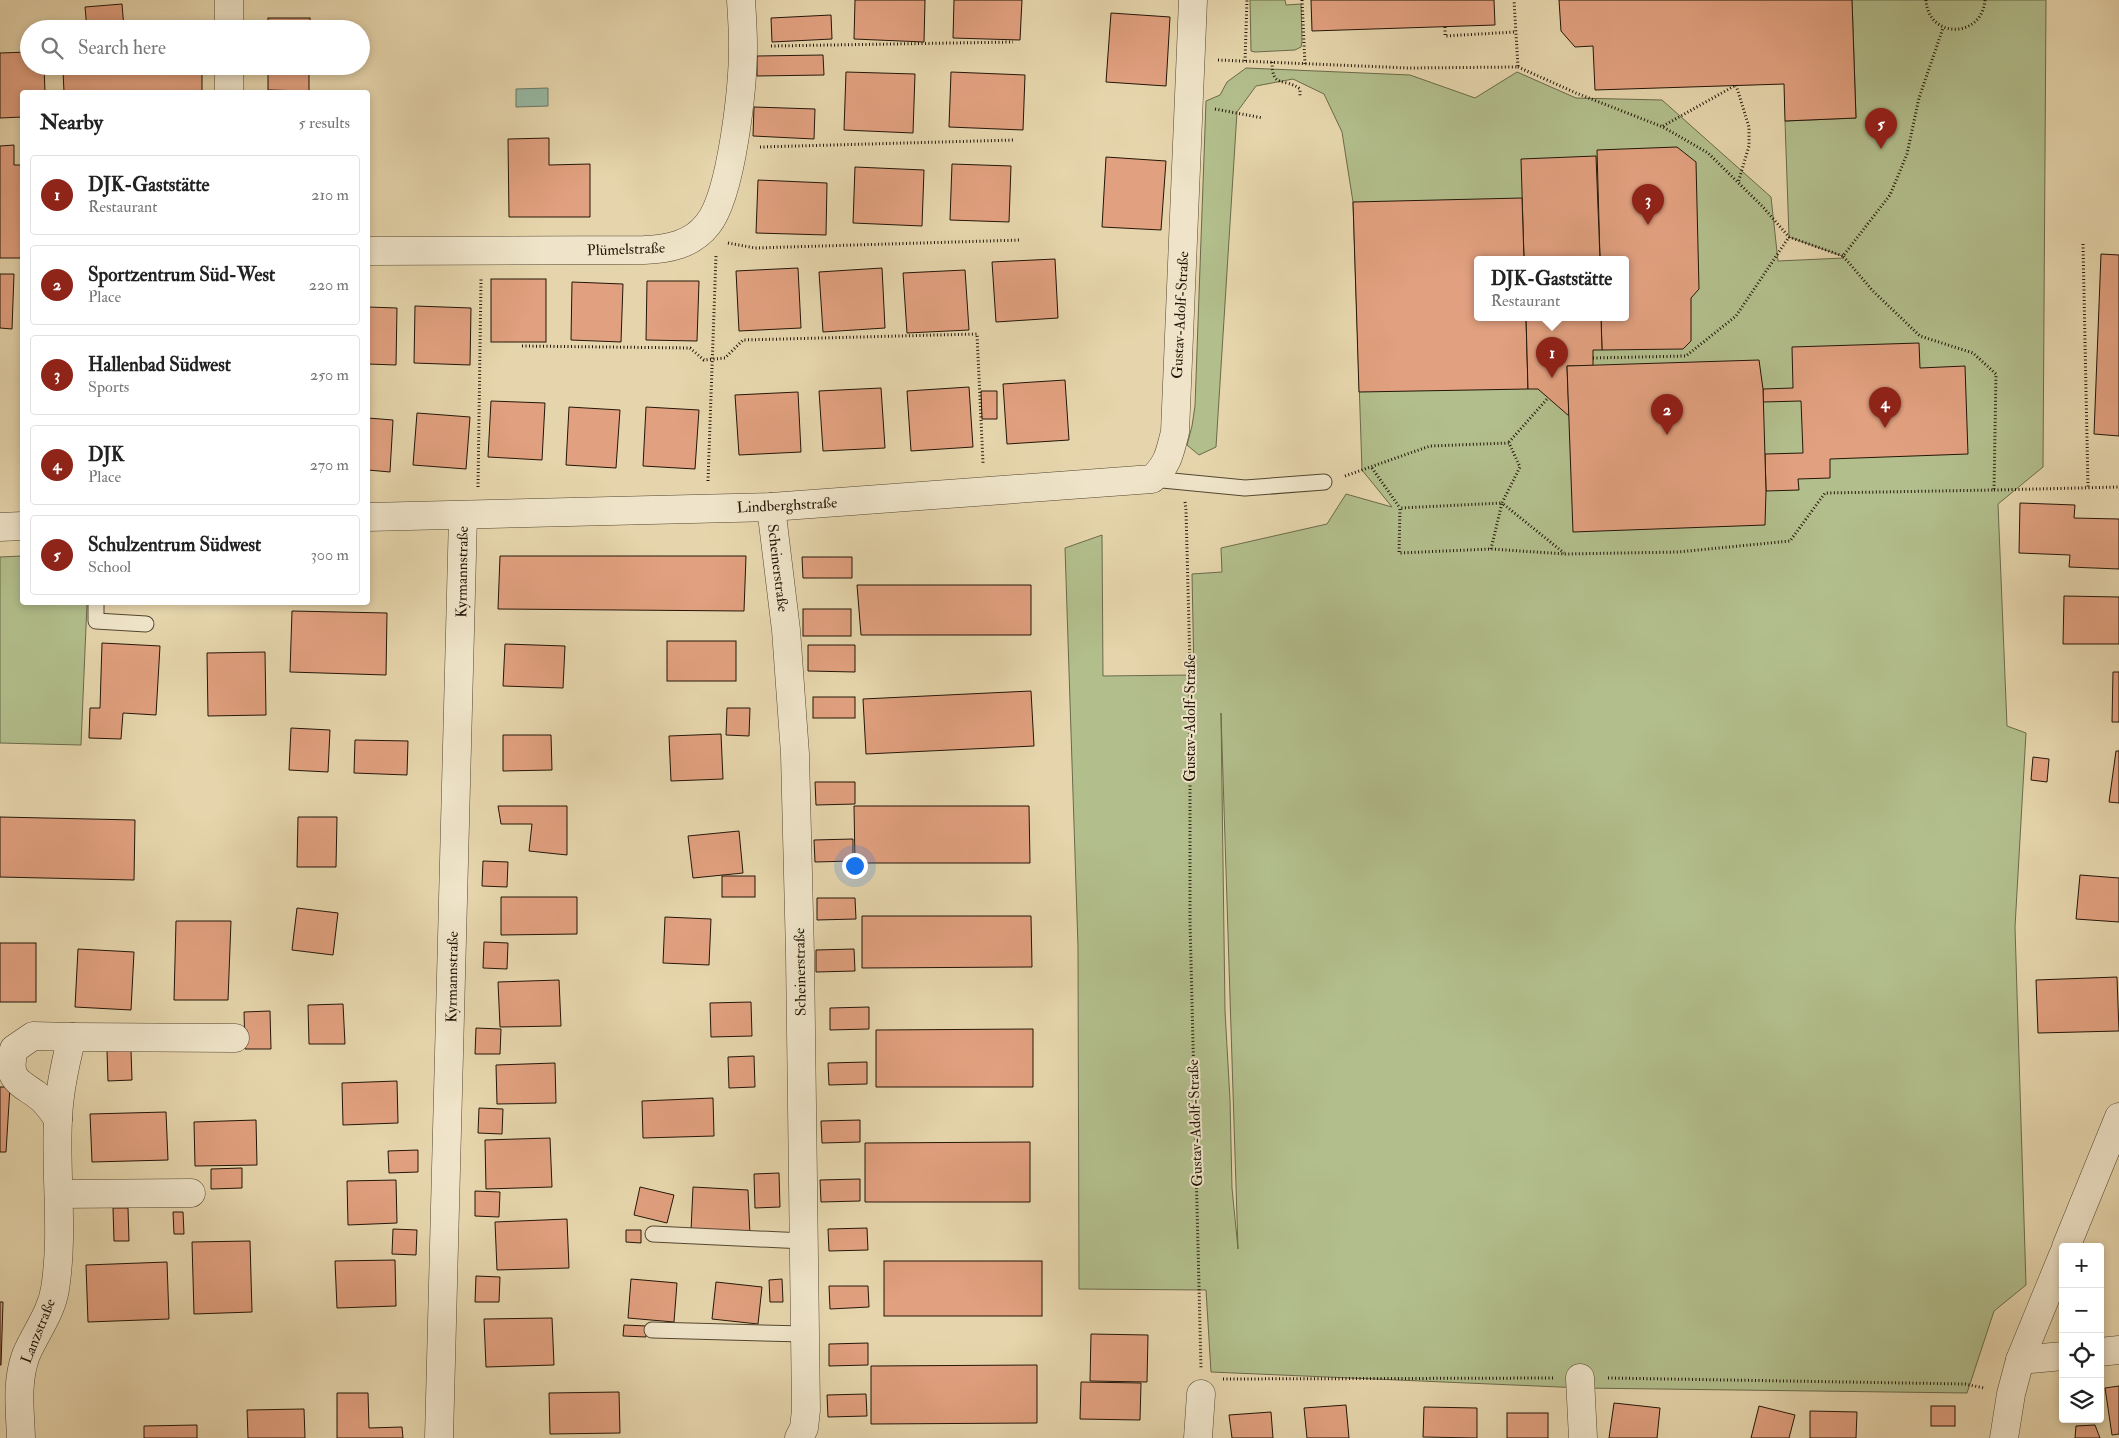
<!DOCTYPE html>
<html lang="en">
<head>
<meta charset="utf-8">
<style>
	:root { --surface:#fff; --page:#f2f2f2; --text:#222; --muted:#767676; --line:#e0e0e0; --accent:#8f2418 }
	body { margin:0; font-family:"IM FELL Double Pica",serif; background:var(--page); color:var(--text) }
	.controls { position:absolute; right:15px; bottom:15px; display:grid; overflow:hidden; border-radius:5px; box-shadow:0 2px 8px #0003 }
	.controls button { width:45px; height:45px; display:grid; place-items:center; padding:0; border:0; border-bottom:1px solid var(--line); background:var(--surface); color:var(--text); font:25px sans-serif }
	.you { position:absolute; left:854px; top:865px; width:18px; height:18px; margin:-12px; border:4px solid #fff; border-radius:50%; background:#1a73e8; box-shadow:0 0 0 8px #1a73e833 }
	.badge { display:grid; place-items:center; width:32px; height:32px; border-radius:50%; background:var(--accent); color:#fff; font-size:16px; font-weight:700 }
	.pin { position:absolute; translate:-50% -41px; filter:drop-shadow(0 1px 2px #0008) }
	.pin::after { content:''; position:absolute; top:26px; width:18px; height:15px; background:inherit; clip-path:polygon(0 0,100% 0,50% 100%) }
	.popup { position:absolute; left:1474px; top:256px; width:155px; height:65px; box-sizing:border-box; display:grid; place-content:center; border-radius:5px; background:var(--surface); filter:drop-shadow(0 1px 4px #0005); font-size:16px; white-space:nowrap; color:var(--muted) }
	.popup b { font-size:19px; color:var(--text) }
	.popup::after { content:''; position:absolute; left:50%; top:100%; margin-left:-10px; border:10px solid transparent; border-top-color:var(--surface) }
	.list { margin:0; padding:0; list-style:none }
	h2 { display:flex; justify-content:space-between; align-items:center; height:65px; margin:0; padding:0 20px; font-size:21px }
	h2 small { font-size:16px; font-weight:400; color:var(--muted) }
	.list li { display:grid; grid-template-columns:32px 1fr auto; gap:15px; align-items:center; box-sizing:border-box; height:80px; margin:0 10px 10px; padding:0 10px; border:1px solid var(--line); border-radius:5px }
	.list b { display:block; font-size:19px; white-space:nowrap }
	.list p { margin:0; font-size:16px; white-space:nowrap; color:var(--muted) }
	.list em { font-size:16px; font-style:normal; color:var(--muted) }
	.icon { flex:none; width:28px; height:28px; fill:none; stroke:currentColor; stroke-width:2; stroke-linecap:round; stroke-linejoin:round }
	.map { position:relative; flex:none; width:2119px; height:1438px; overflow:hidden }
	.search { position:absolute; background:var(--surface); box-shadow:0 2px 8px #0003; left:20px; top:20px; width:350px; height:55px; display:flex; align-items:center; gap:12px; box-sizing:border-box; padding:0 18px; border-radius:28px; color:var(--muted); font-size:19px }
	.panel { position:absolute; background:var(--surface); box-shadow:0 2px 8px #0003; left:20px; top:90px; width:350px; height:515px; border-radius:5px }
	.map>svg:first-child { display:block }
	.green { fill:#b2be8c; stroke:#6a6a4a; fill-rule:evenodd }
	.water { fill:#97b9a4; stroke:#697865 }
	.building { fill:#e1a07f; stroke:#231607 }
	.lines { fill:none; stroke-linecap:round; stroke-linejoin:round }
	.lane-casing { stroke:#544630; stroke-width:17 }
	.street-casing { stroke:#544630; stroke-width:29 }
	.path { stroke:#231607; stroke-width:3; stroke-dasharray:1 2.5; stroke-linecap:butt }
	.lane { stroke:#efe4c9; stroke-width:15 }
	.street { stroke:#efe4c9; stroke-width:28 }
	.labels { text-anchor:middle; stroke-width:4; stroke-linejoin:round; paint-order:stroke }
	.street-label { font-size:15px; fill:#231607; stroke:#efe4c9 }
</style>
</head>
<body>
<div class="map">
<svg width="2119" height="1438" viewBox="0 0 2119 1438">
	<rect width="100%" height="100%" fill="#e6d5ac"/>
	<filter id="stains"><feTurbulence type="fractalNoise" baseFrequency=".004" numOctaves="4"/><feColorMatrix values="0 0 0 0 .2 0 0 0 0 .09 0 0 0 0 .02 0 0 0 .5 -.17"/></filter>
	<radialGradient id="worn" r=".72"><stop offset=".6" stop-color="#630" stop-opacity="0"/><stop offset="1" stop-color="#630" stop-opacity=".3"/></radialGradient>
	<g class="green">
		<path d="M1250 0H1285L1286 5 1301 4 1302 42 1301 47 1295 50 1255 52 1251 51Z"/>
		<path d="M1852 0H2046L2043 467 1998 504 2007 726 2026 733 2015 927 2026 1285 1994 1311 1967 1393 1583 1388 1211 1372 1206 1290 1079 1289 1078 947 1065 548 1102 535 1103 676 1194 675 1192 574 1222 572 1221 548 1327 524 1346 494 1392 507 1362 470 1353 202 1342 132 1324 94 1293 79 1256 86 1237 112 1216 447 1199 455 1187 445 1192 426 1195 406 1206 101 1220 95 1227 82 1246 68 1410 75 1475 98 1517 72 1576 98 1662 100 1771 197 1778 261 1844 258 1842 256 1789 237 1785 121 1856 118ZM1478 259H1626V317H1478ZM1221 713 1238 1249 1232 1188 1230 1100 1225 1011Z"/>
		<path d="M22 556V602L87 603 81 745 0 743V557Z"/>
	</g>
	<path class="water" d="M548 88V106L516 107V89Z"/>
	<g class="building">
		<path d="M855 0H925L924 42 854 39Z"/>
		<path d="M954 0H1022L1020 40 953 38Z"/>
		<path d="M1311 0H1494L1495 25 1312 31Z"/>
		<path d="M1559 0H1852L1856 118 1785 121 1784 84 1595 90 1593 46 1575 47 1561 31Z"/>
		<path d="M122 4 124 29H87L85 7Z"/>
		<path d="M1111 13 1170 17 1166 86 1106 82Z"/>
		<path d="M831 15 832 39 772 42 771 18Z"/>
		<rect x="268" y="18" width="42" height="11"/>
		<path d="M29 52V66H44L45 92H22V117L0 118V53Z"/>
		<path d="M823 55 824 75 757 76V56Z"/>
		<path d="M268 66H309V91L268 90Z"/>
		<path d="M202 69V92H64L63 71Z"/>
		<path d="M846 72 915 74 913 133 844 130Z"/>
		<path d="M951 72 1025 75 1023 130 949 127Z"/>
		<path d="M754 107 815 109 814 139 753 136Z"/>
		<path d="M549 138V165L590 164V217H509L508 139Z"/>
		<path d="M14 145V165H22V258H0V146Z"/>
		<path d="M1677 147 1696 162 1699 289 1691 298V341L1683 349 1602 350 1601 317H1626V259H1600L1597 150Z"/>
		<path d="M1596 156 1600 259H1524L1521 159Z"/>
		<path d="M1106 157 1166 161 1161 230 1102 227Z"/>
		<path d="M952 164 1011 166 1009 222 950 220Z"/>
		<path d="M855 167 924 170 922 226 853 223Z"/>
		<path d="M758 180 827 183 826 235 756 233Z"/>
		<path d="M1522 198 1524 259H1478V317H1526L1528 389 1359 392 1353 202Z"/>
		<path d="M2101 254 2119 255V436L2094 434Z"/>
		<path d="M1055 259 1058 318 996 322 992 262Z"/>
		<path d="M798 268 801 328 739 331 736 271Z"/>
		<path d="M882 268 885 328 823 332 819 272Z"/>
		<path d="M965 270 969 330 907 333 903 273Z"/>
		<path d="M0 274H14L12 329 0 328Z"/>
		<rect x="491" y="279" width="55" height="63"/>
		<path d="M647 281H699L697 341 646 340Z"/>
		<path d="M572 282 623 284 621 342 571 340Z"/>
		<path d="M415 306 471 308 470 365 414 363Z"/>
		<path d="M368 307 397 308 396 365 368 364Z"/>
		<path d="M1526 317H1601L1602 350H1593V366H1567L1569 416 1538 389H1528Z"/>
		<path d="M1919 343 1920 368 1965 366 1968 454 1830 459V478L1798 479 1799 490 1766 491 1765 454 1803 453 1801 401 1763 402V389L1793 388 1792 347Z"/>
		<path d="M1759 360 1763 389 1766 491 1765 525 1573 532 1567 366Z"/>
		<path d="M1065 380 1069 440 1007 444 1003 384Z"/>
		<path d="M969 387 973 447 911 451 907 391Z"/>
		<path d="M881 388 885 448 823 451 819 391Z"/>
		<path d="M981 391H997V419H982Z"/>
		<path d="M798 392 801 452 739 455 735 395Z"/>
		<path d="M491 401 545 403 542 460 488 457Z"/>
		<path d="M569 407 620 410 616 468 566 465Z"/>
		<path d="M646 407 699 410 695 469 643 466Z"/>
		<path d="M417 413 470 417 466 469 413 465Z"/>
		<path d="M368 418 393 420 390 472 368 470Z"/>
		<path d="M2020 503 2075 505 2074 518 2119 519V569L2069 567 2070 555 2019 553Z"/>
		<path d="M500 556H746L744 611 498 609Z"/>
		<path d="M802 557H852V578H803Z"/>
		<path d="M857 585H1031V635H861Z"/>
		<path d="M2064 596 2119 597V644H2063Z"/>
		<rect x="803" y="609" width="48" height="27"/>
		<path d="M292 611 387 613 386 675 290 672Z"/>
		<rect x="667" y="641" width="69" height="40"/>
		<path d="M102 643 160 646 156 715 123 713 121 739 89 738 90 708H100Z"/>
		<path d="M505 644 565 646 563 688 503 686Z"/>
		<path d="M808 645H855V672L808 671Z"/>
		<path d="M265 652 266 715 208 716 207 653Z"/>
		<path d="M2113 672H2119V722H2112Z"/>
		<path d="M1031 691 1034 746 866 754 863 699Z"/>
		<rect x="813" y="697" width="42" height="21"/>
		<path d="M727 708H750L749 736 726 735Z"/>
		<path d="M291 728 330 730 328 772 289 770Z"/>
		<path d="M721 734 723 779 671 781 669 736Z"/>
		<path d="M503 735H551L552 770 503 771Z"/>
		<path d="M355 740 408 741 407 775 354 773Z"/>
		<path d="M2116 751H2119V803L2109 802Z"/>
		<path d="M2033 757 2049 759 2047 782 2031 780Z"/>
		<path d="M815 782H855V804L816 805Z"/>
		<path d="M498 806H567V855L529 851 532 824H501Z"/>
		<path d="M854 806H1029L1030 863H855Z"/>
		<path d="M0 817 135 820 134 880 0 877Z"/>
		<path d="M298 817H337L336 867H297Z"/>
		<path d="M739 831 743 873 693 878 688 836Z"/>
		<path d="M853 839V861L815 862 814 840Z"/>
		<path d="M483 861 508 862 507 887 482 886Z"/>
		<path d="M2080 875 2119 878V922L2076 919Z"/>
		<rect x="722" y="876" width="33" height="21"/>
		<path d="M501 897H577V934L501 935Z"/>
		<path d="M817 898H855L856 919 817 920Z"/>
		<path d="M297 908 338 913 333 955 292 950Z"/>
		<path d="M862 916H1031L1032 967 862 968Z"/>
		<path d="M665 917 711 919 709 965 663 963Z"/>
		<path d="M176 921H231L228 1000H174Z"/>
		<path d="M484 942 508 943 507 969 483 968Z"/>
		<rect x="0" y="943" width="36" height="59"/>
		<path d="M78 949 134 952 131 1010 75 1007Z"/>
		<path d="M854 949 855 971 816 972V950Z"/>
		<path d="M2117 977 2119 1031 2038 1033 2036 980Z"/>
		<path d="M559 980 561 1026 500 1027 498 982Z"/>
		<path d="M751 1002 752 1036 711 1037 710 1003Z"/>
		<path d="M343 1004 345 1044H309L308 1005Z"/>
		<path d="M869 1007V1029L830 1030V1008Z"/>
		<path d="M270 1011 271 1049H245L244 1012Z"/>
		<path d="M476 1028 501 1029 500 1054H475Z"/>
		<path d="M1033 1029V1087H876V1030Z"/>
		<path d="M131 1050 132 1080 108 1081 107 1051Z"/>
		<path d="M754 1056 755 1087 729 1088 728 1057Z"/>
		<path d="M867 1062V1084L829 1085 828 1063Z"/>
		<path d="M555 1063 556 1103 497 1104 496 1065Z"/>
		<path d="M397 1081 398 1123 343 1125 342 1083Z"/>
		<path d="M0 1087H10L6 1152H0Z"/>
		<path d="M713 1098 714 1136 643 1138 642 1101Z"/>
		<path d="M479 1108 503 1109 502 1134 478 1133Z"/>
		<path d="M166 1112 168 1160 92 1162 90 1114Z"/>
		<path d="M256 1120 257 1165 195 1166 194 1122Z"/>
		<path d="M860 1120V1142L822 1143 821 1121Z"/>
		<path d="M550 1138 552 1187 486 1189 485 1140Z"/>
		<path d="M1030 1142V1202H865V1143Z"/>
		<path d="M418 1150V1172L389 1173 388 1151Z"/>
		<path d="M242 1168V1188L211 1189V1169Z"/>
		<path d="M779 1173 780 1207 755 1208 754 1174Z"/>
		<path d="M860 1179V1201L821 1202 820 1180Z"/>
		<path d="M396 1180 397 1223 348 1225 347 1181Z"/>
		<path d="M640 1187 674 1195 667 1223 634 1215Z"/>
		<path d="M693 1187 748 1190 750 1235 691 1231Z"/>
		<path d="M475 1191 500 1192 499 1217 475 1216Z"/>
		<path d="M113 1208H128L129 1241H114Z"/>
		<path d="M173 1212H183L184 1234H174Z"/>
		<path d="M567 1219 569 1268 497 1270 495 1222Z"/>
		<path d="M867 1228 868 1250 829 1251 828 1229Z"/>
		<path d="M393 1229 417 1230 416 1255 392 1254Z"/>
		<path d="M626 1230H641V1243L626 1242Z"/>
		<path d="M250 1241 252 1312 194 1314 192 1242Z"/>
		<path d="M395 1260 396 1306 337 1308 335 1261Z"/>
		<rect x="884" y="1261" width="158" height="55"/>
		<path d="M167 1262 169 1319 88 1322 86 1265Z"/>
		<path d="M476 1276 500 1277 499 1302H475Z"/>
		<path d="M631 1279 677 1283 674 1322 628 1318Z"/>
		<path d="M782 1279 783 1302H770L769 1280Z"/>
		<path d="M716 1282 762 1287 758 1324 712 1319Z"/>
		<path d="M829 1286H868L869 1307 830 1309Z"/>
		<path d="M0 1302H3L1 1365H0Z"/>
		<path d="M552 1318 554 1365 486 1367 484 1319Z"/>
		<path d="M624 1325 647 1326 646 1337 623 1336Z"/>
		<path d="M1091 1334 1148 1335 1147 1382 1090 1381Z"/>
		<path d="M868 1343V1365L829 1366V1344Z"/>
		<path d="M1037 1365V1423L871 1424V1366Z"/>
		<path d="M1081 1382 1141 1383 1140 1420 1080 1419Z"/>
		<path d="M2119 1386V1434L2112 1435 2105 1388Z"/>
		<path d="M619 1392 620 1433 550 1434 549 1393Z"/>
		<path d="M337 1393H368L369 1428 402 1427 403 1438H337Z"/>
		<path d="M866 1394 867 1416 828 1417 827 1395Z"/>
		<path d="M1614 1403 1660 1408 1657 1438H1609Z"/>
		<path d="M1346 1405 1349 1438H1307L1304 1408Z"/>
		<path d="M1759 1406 1795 1415 1789 1438H1751Z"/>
		<rect x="1931" y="1406" width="24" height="20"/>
		<path d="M1424 1407 1477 1408V1438L1423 1437Z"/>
		<path d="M304 1409 305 1438H248L247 1410Z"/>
		<path d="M1810 1411 1857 1412 1856 1438H1810Z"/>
		<path d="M1271 1412 1273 1438H1232L1229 1415Z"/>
		<rect x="1507" y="1413" width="41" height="25"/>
		<path d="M197 1425V1438H144V1426Z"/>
		<path d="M2095 1425 2100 1438H2075L2076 1426Z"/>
	</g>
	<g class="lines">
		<defs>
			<g id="lane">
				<path d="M1152 479 1245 488 1324 482"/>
				<path d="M96 602V621L146 624"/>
				<path d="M653 1234 804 1241"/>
				<path d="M652 1330 804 1334"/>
			</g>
			<g id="street">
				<path d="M229 0V29"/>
				<path d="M229 66V92"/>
				<path d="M368 251 644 250C668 249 692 245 708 224 732 194 743 86 743 46 743 31 742 15 741 0"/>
				<path d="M771 507 786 630 795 754 800 954 806 1410 804 1428 799 1438"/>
				<path d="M368 517 771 507 1152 479C1168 465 1170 452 1175 432L1193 0"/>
				<path d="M0 527 22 526"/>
				<path d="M58 1119C52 1110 46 1101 37 1095 16 1080 7 1079 14 1049L33 1036 72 1037"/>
				<path d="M59 1194 191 1193"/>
				<path d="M2066 1247 2119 1117"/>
				<path d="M2100 1352 2119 1350"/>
				<path d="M2020 1360 2063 1356"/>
				<path d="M1580 1378 1583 1438"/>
				<path d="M21 1438C20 1410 16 1382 26 1355 35 1333 51 1314 55 1289 64 1233 55 1175 58 1119 59 1091 65 1064 72 1037L235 1038"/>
				<path d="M439 1438 463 516"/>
				<path d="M1198 1438 1201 1394"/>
				<path d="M2004 1438 2011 1394 2020 1360 2063 1255"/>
			</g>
		</defs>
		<use href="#lane" class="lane-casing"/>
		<use href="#street" class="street-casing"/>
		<g class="path">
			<path d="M1302 0 1305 64"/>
			<path d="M1926 0C1928 39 1982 39 1985 0"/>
			<path d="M1445 27V36L1515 32"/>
			<path d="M771 46 1013 42"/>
			<path d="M1218 60 1408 68 1518 67 1514 0"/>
			<path d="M1245 61 1247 0"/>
			<path d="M1272 62C1272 89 1284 77 1300 89V97"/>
			<path d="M1518 67 1576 93 1663 127 1708 153 1763 207 1789 237 1843 256"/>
			<path d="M1215 109 1263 118"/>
			<path d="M1663 126 1736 85 1749 127V146L1738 183"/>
			<path d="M760 147 1014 140"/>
			<path d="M728 243 755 248 1021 240"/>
			<path d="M2083 244 2088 487"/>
			<path d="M522 346 690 348 704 360 725 358 743 340 977 334 983 463"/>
			<path d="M1593 358 1686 356 1736 316 1789 237"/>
			<path d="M1509 442 1548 398"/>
			<path d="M1372 468 1400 508"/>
			<path d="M1345 476 1430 446 1509 443 1520 467 1502 503 1564 553"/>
			<path d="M708 481 716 255"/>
			<path d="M478 487 481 279"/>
			<path d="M1994 490 2119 487"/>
			<path d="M1185 502 1186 510 1190 666V921L1201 1368"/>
			<path d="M1491 549 1502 503 1400 508 1399 553 1491 549 1565 554 1678 552 1790 541 1825 493 1994 490 1996 374 1973 353 1920 336 1873 291 1843 256 1890 195 1907 154 1919 98 1943 28"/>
			<path d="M1608 1378 1965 1384 1984 1388"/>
			<path d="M1223 1379 1554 1378"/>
		</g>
		<use href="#lane" class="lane"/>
		<use href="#street" class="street"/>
	</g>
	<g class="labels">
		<g class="street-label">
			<text transform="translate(626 249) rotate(-2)" y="5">Plümelstraße</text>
			<text transform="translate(1180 315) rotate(-87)" y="5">Gustav-Adolf-Straße</text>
			<text transform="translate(787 505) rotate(-3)" y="5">Lindberghstraße</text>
			<text transform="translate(778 568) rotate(83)" y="5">Scheinerstraße</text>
			<text transform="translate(462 572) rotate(-89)" y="5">Kyrmannstraße</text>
			<text transform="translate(1190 718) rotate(-90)" y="5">Gustav-Adolf-Straße</text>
			<text transform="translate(800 972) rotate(-91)" y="5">Scheinerstraße</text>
			<text transform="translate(452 977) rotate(-89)" y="5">Kyrmannstraße</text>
			<text transform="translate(1195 1123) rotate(-92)" y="5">Gustav-Adolf-Straße</text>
			<text transform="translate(38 1331) rotate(-68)" y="5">Lanzstraße</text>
		</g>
	</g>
	<rect width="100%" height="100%" filter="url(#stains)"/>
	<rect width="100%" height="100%" fill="url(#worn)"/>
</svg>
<div class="controls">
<button>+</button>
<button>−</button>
<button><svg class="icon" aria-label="locate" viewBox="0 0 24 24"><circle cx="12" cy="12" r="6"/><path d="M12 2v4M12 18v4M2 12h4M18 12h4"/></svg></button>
<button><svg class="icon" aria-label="layers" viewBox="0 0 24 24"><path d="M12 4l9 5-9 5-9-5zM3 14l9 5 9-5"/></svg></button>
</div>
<div class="you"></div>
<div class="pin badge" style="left:1552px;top:378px">1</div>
<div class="popup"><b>DJK-Gaststätte</b>Restaurant</div>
<div class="pin badge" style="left:1667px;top:435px">2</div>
<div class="pin badge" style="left:1648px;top:225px">3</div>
<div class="pin badge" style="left:1885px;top:428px">4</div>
<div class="pin badge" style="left:1881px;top:149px">5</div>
<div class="search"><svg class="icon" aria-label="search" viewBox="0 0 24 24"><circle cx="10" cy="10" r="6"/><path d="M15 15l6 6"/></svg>Search here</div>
<section class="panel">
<h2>Nearby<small>5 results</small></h2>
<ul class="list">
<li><span class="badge">1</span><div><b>DJK-Gaststätte</b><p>Restaurant</p></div><em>210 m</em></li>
<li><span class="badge">2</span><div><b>Sportzentrum Süd-West</b><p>Place</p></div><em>220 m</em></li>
<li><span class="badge">3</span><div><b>Hallenbad Südwest</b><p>Sports</p></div><em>250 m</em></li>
<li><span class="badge">4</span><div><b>DJK</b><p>Place</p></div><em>270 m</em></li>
<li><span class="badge">5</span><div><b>Schulzentrum Südwest</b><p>School</p></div><em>300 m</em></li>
</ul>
</section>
</div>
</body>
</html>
